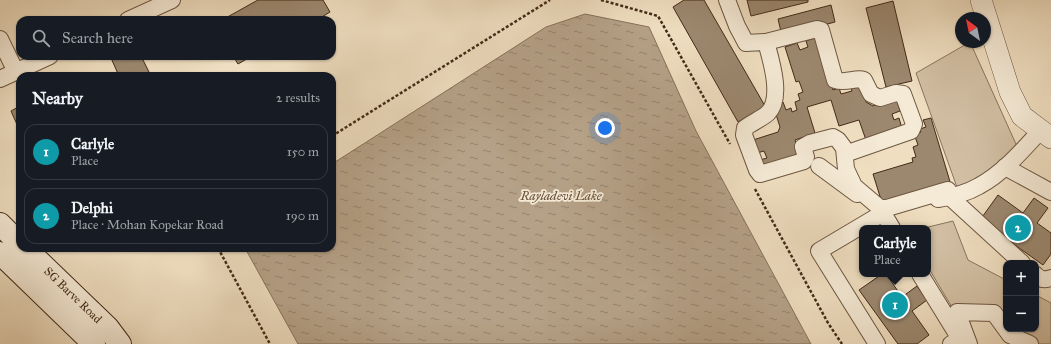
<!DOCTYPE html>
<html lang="en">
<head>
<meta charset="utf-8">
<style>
	:root { --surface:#171b24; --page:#242831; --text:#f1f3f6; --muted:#9ea1a6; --line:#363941; --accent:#0f766e }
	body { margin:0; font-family:"IM FELL Great Primer",serif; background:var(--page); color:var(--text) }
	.controls { position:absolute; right:12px; bottom:12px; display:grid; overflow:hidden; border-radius:8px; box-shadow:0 1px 3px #0004 }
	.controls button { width:36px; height:36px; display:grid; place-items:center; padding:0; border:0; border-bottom:1px solid var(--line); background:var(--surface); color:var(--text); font:20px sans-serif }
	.compass { position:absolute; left:955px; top:12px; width:36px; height:36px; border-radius:50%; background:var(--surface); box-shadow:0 1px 3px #0004; rotate:327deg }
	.you { position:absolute; left:605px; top:128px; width:14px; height:14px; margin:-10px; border:3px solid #fff; border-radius:50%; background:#1a73e8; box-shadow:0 0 0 6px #1a73e833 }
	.badge { display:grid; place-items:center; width:26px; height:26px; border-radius:50%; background:var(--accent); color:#fff; font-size:13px; font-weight:700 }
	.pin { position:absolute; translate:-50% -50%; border:2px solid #fff; box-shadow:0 1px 4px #0006 }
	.popup { position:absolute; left:859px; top:225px; width:72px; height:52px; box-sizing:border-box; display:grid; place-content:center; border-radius:8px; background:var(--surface); filter:drop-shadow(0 1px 3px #0005); font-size:13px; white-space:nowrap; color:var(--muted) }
	.popup b { font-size:15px; color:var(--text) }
	.popup::after { content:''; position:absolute; left:50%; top:100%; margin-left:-8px; border:8px solid transparent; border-top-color:var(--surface) }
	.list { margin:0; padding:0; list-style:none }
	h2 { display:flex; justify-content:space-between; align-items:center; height:52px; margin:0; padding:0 16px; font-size:17px }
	h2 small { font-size:13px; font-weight:400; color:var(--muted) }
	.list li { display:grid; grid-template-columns:26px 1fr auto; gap:12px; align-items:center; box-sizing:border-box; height:56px; margin:0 8px 8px; padding:0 8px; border:1px solid var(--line); border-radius:12px }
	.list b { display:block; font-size:15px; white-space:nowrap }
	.list p { margin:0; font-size:13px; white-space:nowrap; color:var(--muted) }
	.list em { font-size:13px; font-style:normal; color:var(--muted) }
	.icon { flex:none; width:22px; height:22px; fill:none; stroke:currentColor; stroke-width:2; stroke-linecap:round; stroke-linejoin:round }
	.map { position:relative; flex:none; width:1051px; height:344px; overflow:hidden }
	.search { position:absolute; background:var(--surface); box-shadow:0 1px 3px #0004; left:16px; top:16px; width:320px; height:44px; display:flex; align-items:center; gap:10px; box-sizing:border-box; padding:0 14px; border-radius:12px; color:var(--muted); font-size:15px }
	.panel { position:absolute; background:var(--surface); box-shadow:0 1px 3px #0004; left:16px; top:72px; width:320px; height:180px; border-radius:12px }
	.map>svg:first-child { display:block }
	.green { fill:#d2bfa3; stroke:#8a745e }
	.water { fill:url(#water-ripples); stroke:#87715b }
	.building { fill:#9c886f; stroke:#432a18 }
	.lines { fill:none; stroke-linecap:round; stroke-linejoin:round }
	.minor-casing { stroke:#6e5742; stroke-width:18 }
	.tertiary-casing { stroke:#6e5742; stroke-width:22 }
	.secondary-casing { stroke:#432a18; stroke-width:24 }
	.path { stroke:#432a18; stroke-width:2.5; stroke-dasharray:3 2; stroke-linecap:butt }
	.minor { stroke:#f5ead6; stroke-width:16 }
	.tertiary { stroke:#f5ead6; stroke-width:21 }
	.secondary { stroke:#f5ead6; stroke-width:22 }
	.labels { text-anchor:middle; stroke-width:3.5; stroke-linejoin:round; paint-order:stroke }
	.street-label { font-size:12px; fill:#432a18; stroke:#f5ead6 }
	.water-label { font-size:13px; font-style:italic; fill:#654e39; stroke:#f5ead6 }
</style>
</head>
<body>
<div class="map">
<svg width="1051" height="344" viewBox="0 0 1051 344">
	<defs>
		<pattern id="water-ripples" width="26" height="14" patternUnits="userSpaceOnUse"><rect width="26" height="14" fill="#b5a187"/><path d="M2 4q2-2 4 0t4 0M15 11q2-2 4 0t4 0" fill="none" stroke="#95836d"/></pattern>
	</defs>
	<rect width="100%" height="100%" fill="#efdec0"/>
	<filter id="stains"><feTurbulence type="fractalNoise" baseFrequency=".005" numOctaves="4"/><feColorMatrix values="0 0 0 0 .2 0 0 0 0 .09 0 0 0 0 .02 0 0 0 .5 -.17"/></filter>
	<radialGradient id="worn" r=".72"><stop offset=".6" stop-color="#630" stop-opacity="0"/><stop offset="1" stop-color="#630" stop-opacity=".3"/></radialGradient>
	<g class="green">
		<path d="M970 42 1020 153 958 190 916 73Z"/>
		<path d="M953 221 968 260 1006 280V329H1036V295L1051 303V344H1030L1010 335 994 313 953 309 928 267V228H924Z"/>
	</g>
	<path class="water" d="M585 14 649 27 696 131 811 344H298L245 248H332V164L546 27Z"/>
	<g class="building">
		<path d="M258 0H323L330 12 317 20H222Z"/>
		<path d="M684 0H704L765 106 738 122 673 7Z"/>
		<path d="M747 0H808V2L751 16Z"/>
		<path d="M893 1 912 81 886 87 866 8Z"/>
		<path d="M831 5 835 22 782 36 778 19Z"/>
		<path d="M817 37 833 90 839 88 841 94 852 91 849 83 859 80 866 102 873 106 896 98 900 111 892 114 894 120 899 118 903 132 867 143 859 120 839 126 831 100 807 107 815 133 795 140 801 157 763 169 760 160 767 158 764 151 757 153 753 140 778 132 780 127 773 105 783 102 786 110 791 108 792 112 797 110 795 102 800 100 798 94 803 92 799 81 796 82 785 47 797 43 800 50 808 47 806 41Z"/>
		<path d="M116 56H141L151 76H119L111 58Z"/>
		<path d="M233 56H252L238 64Z"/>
		<path d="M20 106V128L19 129 11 111Z"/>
		<path d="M931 118 951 185 883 206 873 174 913 162 912 158 916 157 913 147 918 145 914 134 921 132 920 129 926 127 923 120Z"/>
		<path d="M998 195 1023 213 1034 198 1048 208 1037 223 1051 233V254L1043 265 980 220Z"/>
		<path d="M882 274H886L902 297 917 286 927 300 912 311 929 335 917 344H898L859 290Z"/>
	</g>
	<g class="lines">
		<defs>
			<g id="minor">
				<path d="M727 0 737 26 746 43 766 42C771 60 783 98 768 113 763 118 751 123 745 128L744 135 757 170 760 174 804 161 806 157 803 147 810 143 833 137 838 140 844 148 846 169 854 186 880 208H887L948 190"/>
				<path d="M128 20 172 0"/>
				<path d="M0 39 16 72"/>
				<path d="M766 42 817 29 821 30 835 80C847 84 855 77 864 80L871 94 880 98 896 93 903 94 914 124 911 131 845 154"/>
				<path d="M0 79 50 56"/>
				<path d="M819 166 857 194"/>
				<path d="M1005 167 1051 192"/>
				<path d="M950 197 1022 263"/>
				<path d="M938 199C951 197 967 193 979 186 1003 173 1022 151 1041 130"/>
				<path d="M920 274 960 339 951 344"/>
				<path d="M1036 275C1040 280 1045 280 1051 278"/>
				<path d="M877 344 819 251 883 213 892 228"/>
				<path d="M969 344 957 312 994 313 1010 335 1030 344"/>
			</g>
			<path id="tertiary" d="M981 0 1010 92 1022 116 1051 138"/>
			<g id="secondary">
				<path d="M0 224 20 244"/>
				<path d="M25 248 108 328 120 344"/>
				<path d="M0 253 94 344"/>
			</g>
		</defs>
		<use href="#minor" class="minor-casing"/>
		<use href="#tertiary" class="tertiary-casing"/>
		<use href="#secondary" class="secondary-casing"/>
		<g class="path">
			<path d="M601 0 658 16 730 144"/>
			<path d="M332 136 550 0"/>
			<path d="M755 189 828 323 842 344"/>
			<path d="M218 248 270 344"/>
		</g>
		<use href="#minor" class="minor"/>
		<use href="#tertiary" class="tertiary"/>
		<use href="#secondary" class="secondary"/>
	</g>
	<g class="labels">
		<g class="street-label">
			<text transform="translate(73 295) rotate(44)" y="4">SG Barve Road</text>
		</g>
		<g class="water-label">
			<text x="561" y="200">Rayladevi Lake</text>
		</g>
	</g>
	<rect width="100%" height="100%" filter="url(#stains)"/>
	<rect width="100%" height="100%" fill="url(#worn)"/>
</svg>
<div class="controls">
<button>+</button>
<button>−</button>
</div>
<svg class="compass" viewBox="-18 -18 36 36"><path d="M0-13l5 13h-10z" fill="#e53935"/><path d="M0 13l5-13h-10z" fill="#9ea1a6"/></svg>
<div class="you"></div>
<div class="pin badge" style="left:895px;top:305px;background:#0f9aa8">1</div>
<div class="popup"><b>Carlyle</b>Place</div>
<div class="pin badge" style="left:1018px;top:228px;background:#0f9aa8">2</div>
<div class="search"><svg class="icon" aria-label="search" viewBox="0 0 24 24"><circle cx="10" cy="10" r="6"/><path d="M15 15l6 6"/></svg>Search here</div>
<section class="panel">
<h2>Nearby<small>2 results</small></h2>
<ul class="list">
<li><span class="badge" style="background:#0f9aa8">1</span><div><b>Carlyle</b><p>Place</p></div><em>150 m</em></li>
<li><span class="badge" style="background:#0f9aa8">2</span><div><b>Delphi</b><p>Place · Mohan Kopekar Road</p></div><em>190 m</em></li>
</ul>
</section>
</div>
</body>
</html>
